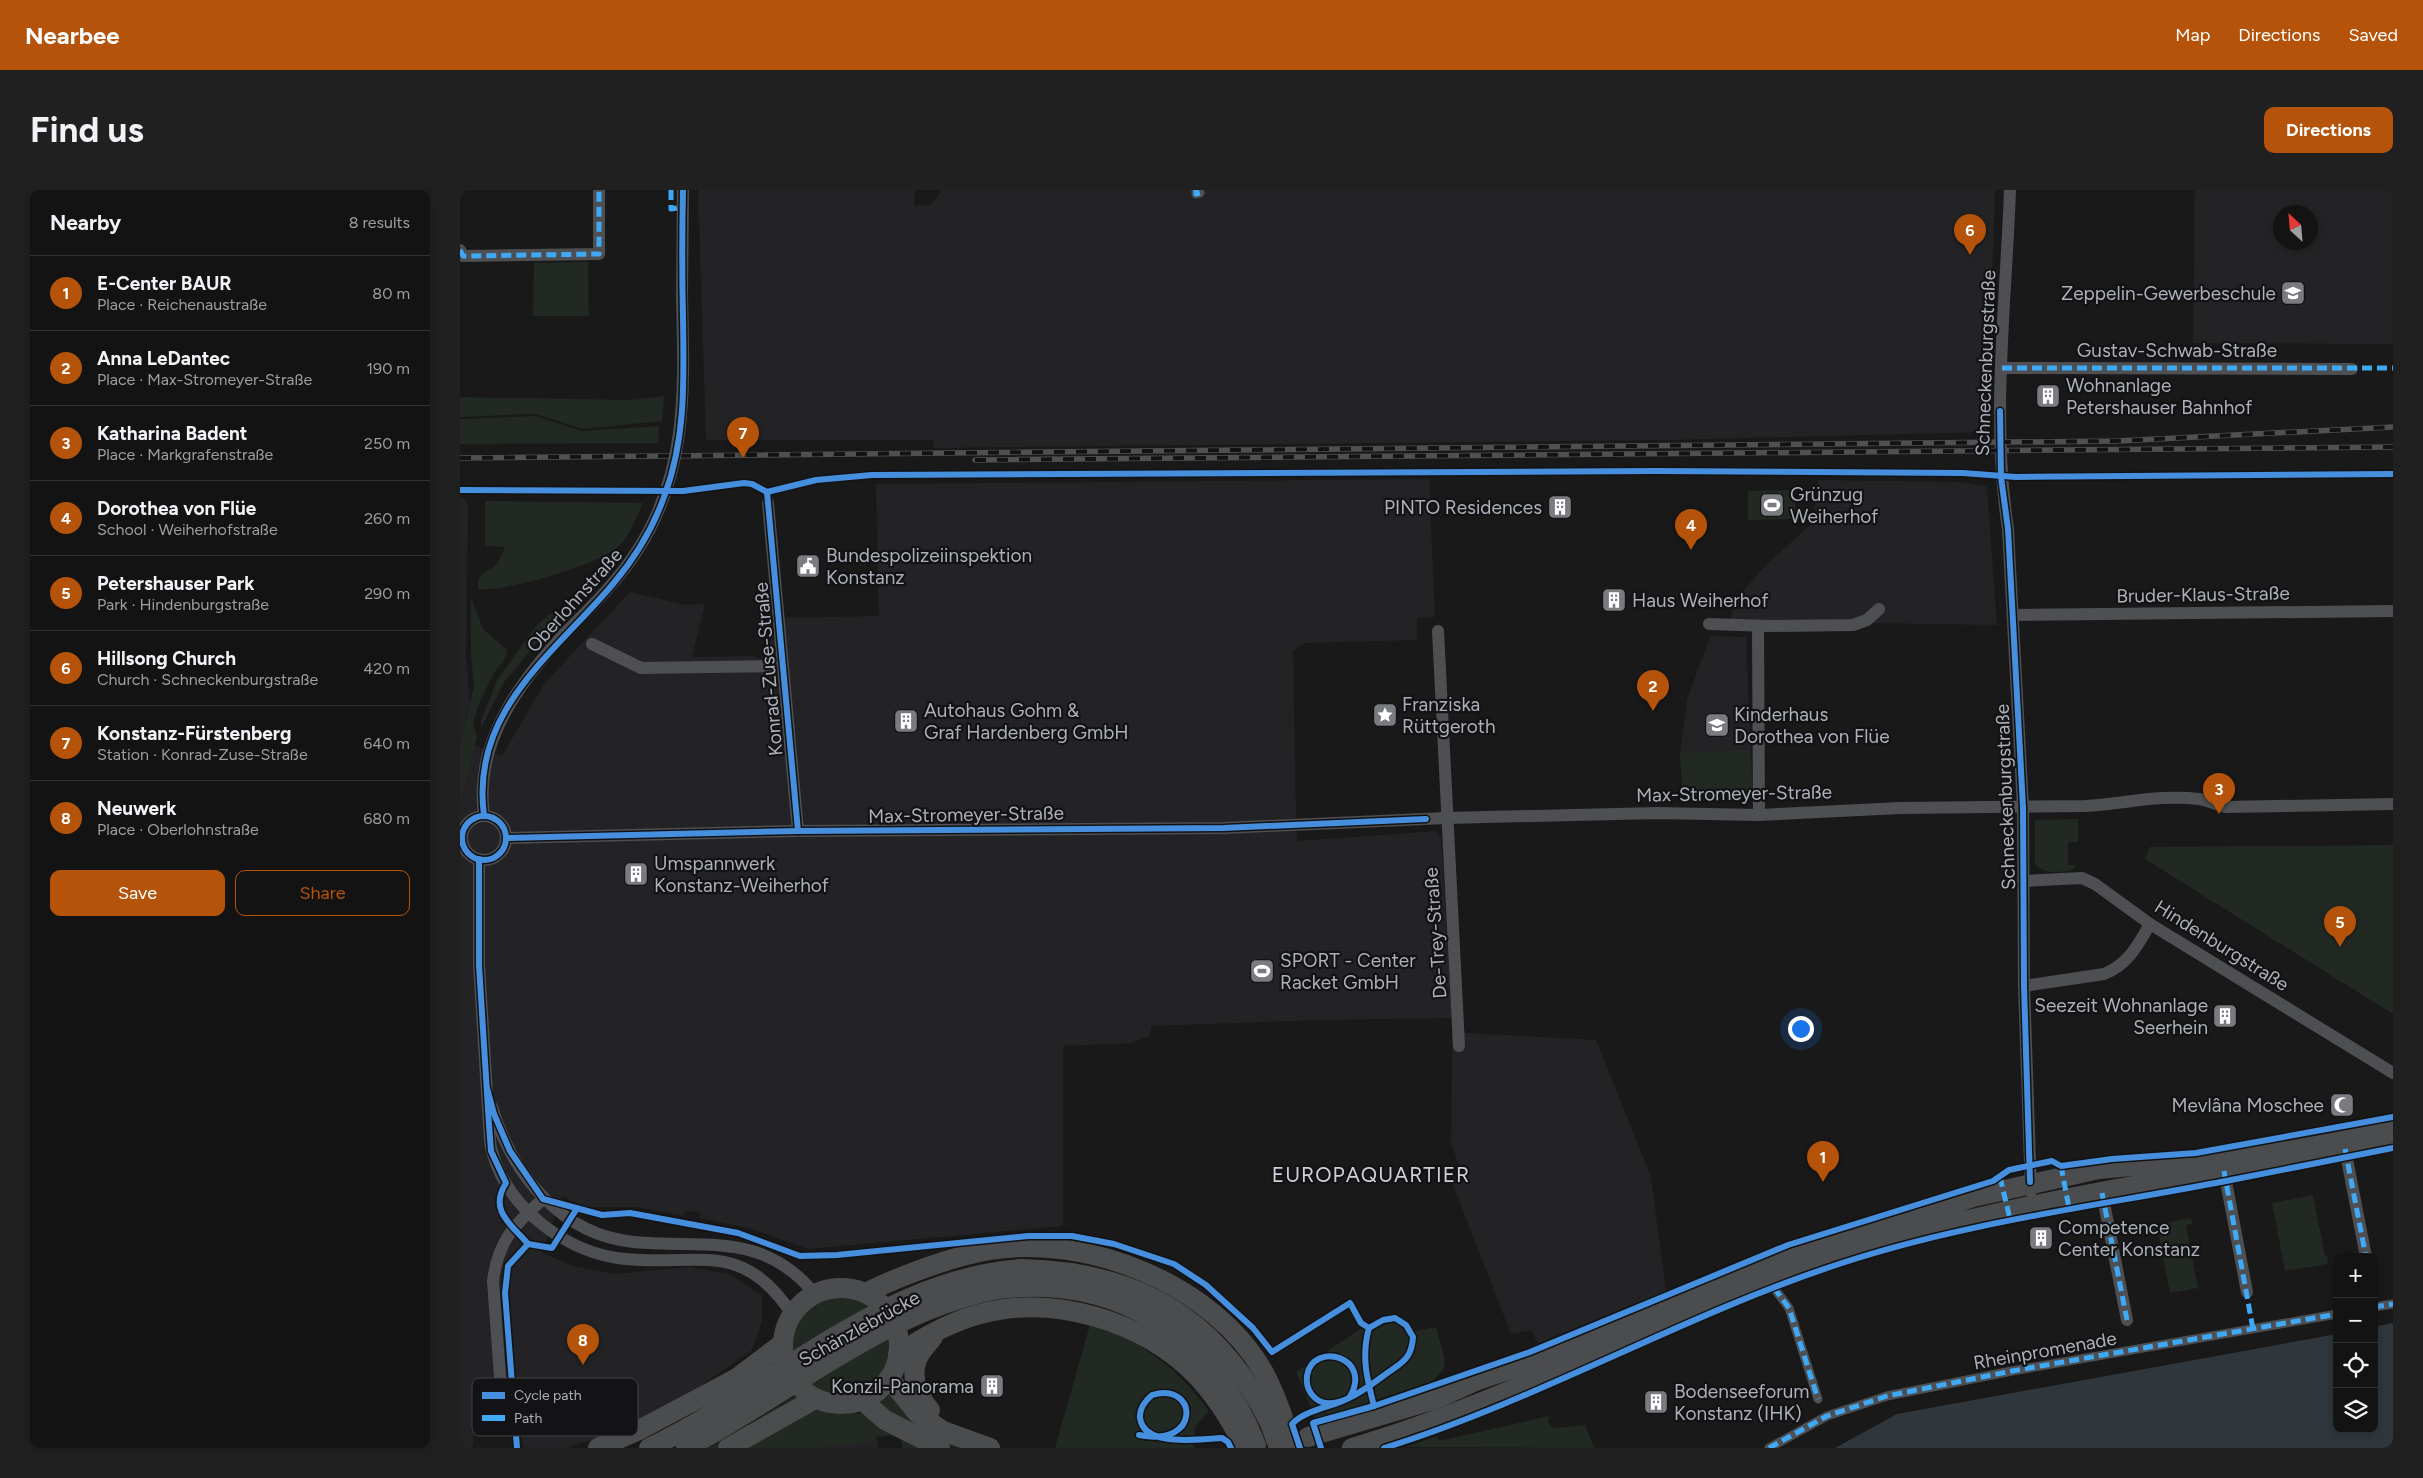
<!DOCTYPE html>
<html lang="en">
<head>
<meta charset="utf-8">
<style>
	:root { --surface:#131313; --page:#202021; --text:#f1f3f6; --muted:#9d9ea0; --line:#323233; --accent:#b45309 }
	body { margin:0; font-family:Figtree,sans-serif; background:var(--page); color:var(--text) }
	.controls { position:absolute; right:15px; bottom:15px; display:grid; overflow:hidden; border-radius:10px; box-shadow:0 2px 8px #0003 }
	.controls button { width:45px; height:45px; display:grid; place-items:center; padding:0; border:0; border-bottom:1px solid var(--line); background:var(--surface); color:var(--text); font:25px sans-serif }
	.compass { position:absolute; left:1813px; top:15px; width:45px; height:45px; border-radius:50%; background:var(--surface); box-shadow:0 2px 8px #0003; rotate:334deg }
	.you { position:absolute; left:1340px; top:838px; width:18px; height:18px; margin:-12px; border:4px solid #fff; border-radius:50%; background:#1a73e8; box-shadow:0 0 0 8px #1a73e833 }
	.badge { display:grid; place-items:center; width:32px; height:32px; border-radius:50%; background:var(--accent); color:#fff; font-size:16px; font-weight:700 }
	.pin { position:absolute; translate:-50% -41px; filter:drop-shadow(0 1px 2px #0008) }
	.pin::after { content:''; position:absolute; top:26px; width:18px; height:15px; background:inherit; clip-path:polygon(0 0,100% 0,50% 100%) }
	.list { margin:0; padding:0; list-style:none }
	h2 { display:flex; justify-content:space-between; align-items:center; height:65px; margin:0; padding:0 20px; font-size:21px }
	h2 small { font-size:16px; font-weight:400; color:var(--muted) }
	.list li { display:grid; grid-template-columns:32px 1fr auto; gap:15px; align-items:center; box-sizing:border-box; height:75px; padding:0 20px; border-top:1px solid var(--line) }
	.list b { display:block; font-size:19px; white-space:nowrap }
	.list p { margin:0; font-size:16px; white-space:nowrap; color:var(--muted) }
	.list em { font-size:16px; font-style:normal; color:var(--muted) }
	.actions { display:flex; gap:10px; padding:15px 20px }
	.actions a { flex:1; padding:11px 0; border:1px solid var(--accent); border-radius:10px; text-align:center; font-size:18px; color:var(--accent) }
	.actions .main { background:var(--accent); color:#fff }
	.icon { flex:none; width:28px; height:28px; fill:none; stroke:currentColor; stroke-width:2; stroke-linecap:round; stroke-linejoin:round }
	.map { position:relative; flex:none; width:1933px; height:1258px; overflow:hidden; border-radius:10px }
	header { display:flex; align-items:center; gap:30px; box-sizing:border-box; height:70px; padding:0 25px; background:var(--accent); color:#fff }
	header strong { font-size:24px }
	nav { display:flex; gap:28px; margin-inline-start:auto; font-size:18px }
	.intro { display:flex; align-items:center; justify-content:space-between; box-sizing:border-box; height:120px; padding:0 30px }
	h1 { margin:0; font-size:35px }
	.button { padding:12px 22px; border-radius:10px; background:var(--accent); color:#fff; font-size:18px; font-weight:700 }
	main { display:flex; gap:30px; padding:0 30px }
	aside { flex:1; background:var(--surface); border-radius:10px; box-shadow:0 2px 8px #0003 }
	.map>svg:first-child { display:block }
	.built { fill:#232325; fill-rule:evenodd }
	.green { fill:#222822 }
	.water { fill:#2f373c }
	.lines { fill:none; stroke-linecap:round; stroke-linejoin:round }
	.pedestrian { stroke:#4e4f52; stroke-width:9 }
	.minor { stroke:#4e4f52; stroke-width:12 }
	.primary { stroke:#4b4c4e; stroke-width:20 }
	.rail-casing { stroke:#4e5052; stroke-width:5.5 }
	.rail { stroke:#131315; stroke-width:4; stroke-dasharray:11; stroke-linecap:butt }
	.minor-bridge { stroke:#4e4f52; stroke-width:12 }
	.primary-bridge { stroke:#4b4c4e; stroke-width:20 }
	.quiet { stroke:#3fa9f5; stroke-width:5; stroke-dasharray:10 5; stroke-linecap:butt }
	.cycleway-casing { stroke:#131315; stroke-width:9 }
	.cycleway { stroke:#468fdf; stroke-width:6 }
	.labels { text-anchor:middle; stroke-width:4.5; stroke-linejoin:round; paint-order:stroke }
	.poi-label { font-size:19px; fill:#acb0b8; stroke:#131315; text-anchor:start }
	.street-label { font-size:19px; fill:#acb0b8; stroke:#131315 }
	.quarter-label { font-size:21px; letter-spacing:1px; fill:#cccfd5; stroke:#131315 }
	.key { fill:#131315; stroke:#414246; stroke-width:1 }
	.key-label { font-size:14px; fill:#acb0b8 }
</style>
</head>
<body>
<header>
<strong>Nearbee</strong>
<nav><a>Map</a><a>Directions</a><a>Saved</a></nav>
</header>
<div class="intro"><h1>Find us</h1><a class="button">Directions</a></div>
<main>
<aside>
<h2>Nearby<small>8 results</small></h2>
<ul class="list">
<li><span class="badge">1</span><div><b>E-Center BAUR</b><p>Place · Reichenaustraße</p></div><em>80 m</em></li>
<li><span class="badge">2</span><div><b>Anna LeDantec</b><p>Place · Max-Stromeyer-Straße</p></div><em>190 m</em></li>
<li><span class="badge">3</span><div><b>Katharina Badent</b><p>Place · Markgrafenstraße</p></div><em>250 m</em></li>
<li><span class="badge">4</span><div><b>Dorothea von Flüe</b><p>School · Weiherhofstraße</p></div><em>260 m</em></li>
<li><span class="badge">5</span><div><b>Petershauser Park</b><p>Park · Hindenburgstraße</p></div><em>290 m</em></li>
<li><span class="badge">6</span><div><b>Hillsong Church</b><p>Church · Schneckenburgstraße</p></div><em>420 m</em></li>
<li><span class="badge">7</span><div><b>Konstanz-Fürstenberg</b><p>Station · Konrad-Zuse-Straße</p></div><em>640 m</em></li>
<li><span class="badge">8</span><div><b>Neuwerk</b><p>Place · Oberlohnstraße</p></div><em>680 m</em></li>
</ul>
<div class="actions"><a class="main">Save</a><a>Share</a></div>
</aside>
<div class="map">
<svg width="1933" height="1258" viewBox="0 0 1933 1258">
	<rect width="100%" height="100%" fill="#191919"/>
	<g class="built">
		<path d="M238 0H455L454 16 471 15 482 0H1535L1527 242 1207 250 474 258 473 250H246Z"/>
		<path d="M1735 0H1933V154L1733 153ZM1820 22H1850V52H1820Z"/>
		<path d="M969 289 975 427 957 428V450L845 453 833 461 836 627 837 651 977 641 981 646 992 828 859 830 691 836 690 846 671 853 603 856V1036L348 1059 289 1038 240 1028V1022L225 1021 224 1026 178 1017H124L102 1006 82 1063 113 1076 156 1084 230 1077 269 1084 302 1105V1132L292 1160 227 1206 164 1240 105 1258H64L61 1246 15 1241 12 1258H0V308H4L8 315 6 466 10 512 1 550 42 566 84 494 170 402 225 415 245 414 232 467 294 466 299 469 305 466 310 458 309 451 320 450 318 428 419 426 416 294Z"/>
		<path d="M1358 290 1504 292 1527 297 1537 435 1269 431 1279 406 1304 377 1353 332Z"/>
		<path d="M1250 446 1286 447 1293 607 1223 610 1220 563 1227 510Z"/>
		<path d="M992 842 1136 850 1191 987 1206 1101 1078 1154 1071 1140 1051 1144 993 995V988L1002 983 991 953Z"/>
		<path d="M416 1247 418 1258H322Z"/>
	</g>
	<g class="green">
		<path d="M128 72 129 126H73L74 73Z"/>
		<path d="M204 206 202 231 122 239 76 224 0 227V207L171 210Z"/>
		<path d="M76 226 122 241 199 236 198 253 0 254V229Z"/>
		<path d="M1335 300V329L1288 330V301Z"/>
		<path d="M25 311 183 313C176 328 170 346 158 357 138 375 45 402 18 399 18 377 29 385 38 372 41 368 43 361 45 357L25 356Z"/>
		<path d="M11 407 23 439 47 460 46 467 34 483 20 511 13 533 17 548 0 612V556L14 496 11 466Z"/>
		<path d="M90 424 99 426 45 491 21 538V531L37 490 76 436Z"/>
		<path d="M1290 560 1293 607 1223 610 1220 563Z"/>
		<path d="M1618 629V652H1608V675H1616L1614 679C1603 683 1581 685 1575 673V630Z"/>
		<path d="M1933 655V824L1685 669 1690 657Z"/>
		<path d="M1853 1005 1865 1066H1867L1868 1074 1825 1081 1812 1013Z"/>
		<path d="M1731 1028 1732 1034 1726 1035 1738 1098 1710 1103 1698 1042H1691L1690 1036Z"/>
		<circle cx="381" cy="1156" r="49"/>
		<path d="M929 1126 943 1128 955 1141 976 1137 984 1166 985 1177 973 1191 856 1230 836 1182 914 1130Z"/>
		<path d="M631 1131C684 1155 714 1174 749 1221L735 1237 734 1258H595Z"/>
		<path d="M429 1200 507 1258H495L485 1254 411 1214Z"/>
		<path d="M337 1205 343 1209 256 1258H248Z"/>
		<path d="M360 1220 405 1224 464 1258H442L441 1245 416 1247 417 1251 354 1258H285L350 1222Z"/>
		<path d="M1089 1226 1088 1233 1094 1238 1125 1235 1134 1258 945 1257 977 1246 979 1251Z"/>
	</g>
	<path class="water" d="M1933 1133V1258H1375L1437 1224 1877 1144V1239H1914V1137Z"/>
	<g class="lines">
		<g class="pedestrian">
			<path d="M736 0V4L740 3"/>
			<path d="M1314 1098 1329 1118 1358 1209"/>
			<path d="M1914 1117 1933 1114"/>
			<path d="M1309 1258 1367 1226 1427 1206 1552 1181 1877 1124"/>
		</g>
		<g class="minor">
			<path d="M1550 0C1546 113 1531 228 1548 339L1563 617 1564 796 1571 1001"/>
			<path d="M0 60 3 66 139 64V0"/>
			<path d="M222 106 223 0"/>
			<path d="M1542 178 1892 179"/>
			<path d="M308 313 338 641"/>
			<path d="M1553 425 1933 421"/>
			<path d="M1249 434 1308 436 1393 435 1407 430 1419 419"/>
			<path d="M1298 436 1299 625"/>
			<path d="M978 441 999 856"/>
			<path d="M132 454 181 478 323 476"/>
			<path d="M24 625C14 554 58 494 104 444"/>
			<circle cx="24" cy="648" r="22"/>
			<path d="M46 648 338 641 764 638 986 628 1197 623 1299 625 1440 618 1625 616C1663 614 1701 604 1739 609 1747 610 1757 615 1765 617L1933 614"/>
			<path d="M19 669V775L29 935C30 943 29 953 32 961 47 1019 108 1064 166 1069 240 1076 282 1049 332 1124"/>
			<path d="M1563 691 1622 688 1635 694 1690 734 1933 883"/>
			<path d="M1564 796 1644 784C1668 775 1678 755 1690 734"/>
			<path d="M32 917C52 984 101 1045 174 1052 245 1059 302 1040 355 1104"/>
			<path d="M1885 959 1906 1067"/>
			<path d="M1764 981 1787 1102"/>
			<path d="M1642 1003 1667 1130"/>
			<path d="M42 1214 33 1091C38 1051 54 1035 83 1009"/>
		</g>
		<g class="primary">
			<path d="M561 1079C677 1081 758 1128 810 1233"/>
			<circle cx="381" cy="1156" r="58"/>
			<path d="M538 1099C655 1084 754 1145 796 1255"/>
			<path d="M405 1103C445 1084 486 1068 530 1060 627 1044 753 1094 803 1181 813 1199 820 1218 826 1237"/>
			<path d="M438 1164C464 1147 490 1132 520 1124 593 1104 684 1131 737 1186 757 1207 772 1232 785 1258"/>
			<path d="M429 1188 458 1224 483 1241 530 1258"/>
			<path d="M402 1210 425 1230 480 1258"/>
			<path d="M470 1220C456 1204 448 1182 461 1162 464 1157 469 1153 473 1147"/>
			<path d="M848 1247 976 1209 1018 1190 1097 1163 1275 1085 1347 1059 1434 1035 1513 1007 1639 979 1725 971 1933 933"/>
			<path d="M138 1258 181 1239 277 1188 322 1154"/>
			<path d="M268 1258 355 1209"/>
			<path d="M892 1258C1052 1211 1197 1128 1355 1074 1542 1010 1740 987 1933 949"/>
		</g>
		<defs>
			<g id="rail">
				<path d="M0 268 1658 251 1933 237"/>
				<path d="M515 270 1933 257"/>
			</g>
		</defs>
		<use href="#rail" class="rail-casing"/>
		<use href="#rail" class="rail"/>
		<path class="minor-bridge" d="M104 444C130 418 157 392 177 361 229 281 224 196 222 106"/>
		<g class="primary-bridge">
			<path d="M810 1233 819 1258"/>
			<path d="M826 1237 834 1258"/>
			<path d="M189 1258C311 1200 422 1089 561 1079"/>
			<path d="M226 1258C329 1204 421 1122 538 1099"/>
		</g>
		<g class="quiet">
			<path d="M211 0V19L222 17"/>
			<path d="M736 0V4L740 3"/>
			<path d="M0 60 3 66 139 64V0"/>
			<path d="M1542 178H1933"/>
			<path d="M1885 959 1906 1067"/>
			<path d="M1601 976 1609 1018"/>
			<path d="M1764 981 1793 1139"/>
			<path d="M1540 987 1550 1029"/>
			<path d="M1642 1003 1667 1130"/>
			<path d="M1314 1098 1329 1118 1358 1209"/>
			<path d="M1914 1117 1933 1114"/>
			<path d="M1309 1258 1367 1226 1427 1206 1552 1181 1877 1124"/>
		</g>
		<defs>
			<g id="cycleway">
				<path d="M1540 221 1541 287 1548 339 1563 617 1564 796 1570 992"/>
				<path d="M0 300 223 301 284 293 292 294 307 302 356 290 412 285 1196 281 1503 283 1556 287 1933 284"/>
				<path d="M307 302 338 641"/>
				<path d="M24 625C10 521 94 464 153 394 174 369 193 338 204 307 226 249 224 189 223 128 222 86 222 43 223 0"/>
				<circle cx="24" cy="648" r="22"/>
				<path d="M46 648 338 641 764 638 966 629"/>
				<path d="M19 669V775L29 935 31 961 46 993C28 1021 52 1035 68 1054L92 1058 116 1020"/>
				<path d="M27 898 34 924 50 961 83 1009 142 1025 170 1023 278 1043 340 1066 377 1065 568 1046H612L654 1054 714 1074 746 1095 793 1138 812 1162 890 1113 901 1133 909 1138"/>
				<path d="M679 1245C742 1258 738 1191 692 1205 685 1211 679 1218 680 1228 684 1258 739 1249 762 1248L768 1252 771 1258"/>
				<path d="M57 1258 45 1103 48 1076 68 1054"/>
				<path d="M840 1258 832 1234C845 1220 872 1217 889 1208 915 1167 852 1150 847 1186 846 1194 848 1201 854 1207 874 1228 915 1191 933 1179 947 1170 952 1163 953 1147L946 1135 935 1128 923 1130 909 1138C901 1166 907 1189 914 1216"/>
				<path d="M861 1258 853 1233 914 1216 1070 1162 1328 1055 1533 991 1549 980 1592 971 1601 976 1652 969 1736 963 1933 927"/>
				<path d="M924 1258C1081 1209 1225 1124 1382 1073 1507 1032 1637 1016 1766 991 1822 980 1877 969 1933 958"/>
			</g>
		</defs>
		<use href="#cycleway" class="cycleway-casing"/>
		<use href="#cycleway" class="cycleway"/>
	</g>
	<defs>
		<symbol id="school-square" viewBox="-11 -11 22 22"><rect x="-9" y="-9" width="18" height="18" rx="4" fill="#797b80" stroke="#131315"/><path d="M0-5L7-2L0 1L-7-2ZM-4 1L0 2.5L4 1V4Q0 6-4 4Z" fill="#fff"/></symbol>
		<symbol id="building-square" viewBox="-11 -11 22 22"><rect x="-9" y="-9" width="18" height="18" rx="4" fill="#797b80" stroke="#131315"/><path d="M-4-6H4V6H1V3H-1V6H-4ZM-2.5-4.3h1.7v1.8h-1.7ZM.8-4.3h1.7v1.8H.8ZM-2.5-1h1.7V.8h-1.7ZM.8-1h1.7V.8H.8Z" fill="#fff"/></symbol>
		<symbol id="stadium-square" viewBox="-11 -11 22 22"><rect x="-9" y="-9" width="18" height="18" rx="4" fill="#797b80" stroke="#131315"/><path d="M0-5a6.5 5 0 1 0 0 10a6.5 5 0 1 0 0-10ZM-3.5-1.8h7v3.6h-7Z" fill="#fff"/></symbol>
		<symbol id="civic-square" viewBox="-11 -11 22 22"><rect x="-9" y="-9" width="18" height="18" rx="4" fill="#797b80" stroke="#131315"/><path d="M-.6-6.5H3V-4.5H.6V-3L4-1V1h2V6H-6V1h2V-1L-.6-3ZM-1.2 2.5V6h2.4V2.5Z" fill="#fff"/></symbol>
		<symbol id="sight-square" viewBox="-11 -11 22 22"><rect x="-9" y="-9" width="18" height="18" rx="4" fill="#797b80" stroke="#131315"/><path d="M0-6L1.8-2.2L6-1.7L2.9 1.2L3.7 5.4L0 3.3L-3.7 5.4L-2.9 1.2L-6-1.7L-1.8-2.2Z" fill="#fff"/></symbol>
		<symbol id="mosque-square" viewBox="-11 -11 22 22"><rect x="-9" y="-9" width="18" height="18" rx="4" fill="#797b80" stroke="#131315"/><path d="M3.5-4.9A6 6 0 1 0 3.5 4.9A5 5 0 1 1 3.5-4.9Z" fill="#fff"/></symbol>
	</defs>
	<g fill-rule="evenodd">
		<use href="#school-square" x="1819" y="89" width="28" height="28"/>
		<use href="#building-square" x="1574" y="192" width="28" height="28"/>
		<use href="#stadium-square" x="1298" y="301" width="28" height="28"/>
		<use href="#building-square" x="1086" y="303" width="28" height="28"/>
		<use href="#civic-square" x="334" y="362" width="28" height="28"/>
		<use href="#building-square" x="1140" y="396" width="28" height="28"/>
		<use href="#sight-square" x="911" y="511" width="28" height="28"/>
		<use href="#building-square" x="432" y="517" width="28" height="28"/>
		<use href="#school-square" x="1243" y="521" width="28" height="28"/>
		<use href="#building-square" x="162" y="670" width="28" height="28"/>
		<use href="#stadium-square" x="788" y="767" width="28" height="28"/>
		<use href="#building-square" x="1751" y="812" width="28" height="28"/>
		<use href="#mosque-square" x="1868" y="901" width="28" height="28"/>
		<use href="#building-square" x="1567" y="1034" width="28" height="28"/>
		<use href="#building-square" x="518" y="1182" width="28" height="28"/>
		<use href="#building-square" x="1182" y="1198" width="28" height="28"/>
	</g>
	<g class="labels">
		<g class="poi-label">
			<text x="1816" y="110" text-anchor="end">Zeppelin-Gewerbeschule</text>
			<text x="1606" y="202">Wohnanlage<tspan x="1606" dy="22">Petershauser Bahnhof</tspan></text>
			<text x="1330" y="311">Grünzug<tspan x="1330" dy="22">Weiherhof</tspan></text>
			<text x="1082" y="324" text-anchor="end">PINTO Residences</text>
			<text x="366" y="372">Bundespolizeiinspektion<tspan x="366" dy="22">Konstanz</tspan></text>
			<text x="1172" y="417">Haus Weiherhof</text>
			<text x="942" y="521">Franziska<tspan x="942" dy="22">Rüttgeroth</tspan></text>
			<text x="464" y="527">Autohaus Gohm &amp;<tspan x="464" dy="22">Graf Hardenberg GmbH</tspan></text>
			<text x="1274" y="531">Kinderhaus<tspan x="1274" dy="22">Dorothea von Flüe</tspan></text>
			<text x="194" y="680">Umspannwerk<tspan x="194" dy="22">Konstanz-Weiherhof</tspan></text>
			<text x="820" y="777">SPORT - Center<tspan x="820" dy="22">Racket GmbH</tspan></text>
			<text x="1748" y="822" text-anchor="end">Seezeit Wohnanlage<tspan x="1748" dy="22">Seerhein</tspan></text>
			<text x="1864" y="922" text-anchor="end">Mevlâna Moschee</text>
			<text x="1598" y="1044">Competence<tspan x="1598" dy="22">Center Konstanz</tspan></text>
			<text x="514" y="1203" text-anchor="end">Konzil-Panorama</text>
			<text x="1214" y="1208">Bodenseeforum<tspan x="1214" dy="22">Konstanz (IHK)</tspan></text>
		</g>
		<g class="street-label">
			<text x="1717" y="167">Gustav-Schwab-Straße</text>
			<text transform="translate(1525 173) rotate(-88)" y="7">Schneckenburgstraße</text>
			<text transform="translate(1743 404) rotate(-1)" y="7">Bruder-Klaus-Straße</text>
			<text transform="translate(114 410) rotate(-48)" y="7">Oberlohnstraße</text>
			<text transform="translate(308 479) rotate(-95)" y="7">Konrad-Zuse-Straße</text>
			<text transform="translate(1274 603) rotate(-1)" y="7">Max-Stromeyer-Straße</text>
			<text transform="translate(1545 607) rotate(-92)" y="7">Schneckenburgstraße</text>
			<text transform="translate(506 624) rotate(-1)" y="7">Max-Stromeyer-Straße</text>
			<text transform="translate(975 743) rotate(-94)" y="7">De-Trey-Straße</text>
			<text transform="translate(1762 755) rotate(32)" y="7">Hindenburgstraße</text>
			<text transform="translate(399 1138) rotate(-29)" y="7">Schänzlebrücke</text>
			<text transform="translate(1585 1160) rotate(-10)" y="7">Rheinpromenade</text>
		</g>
		<g class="quarter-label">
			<text x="911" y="992">EUROPAQUARTIER</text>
		</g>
	</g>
	<rect x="12" y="1188" width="166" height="58" rx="8" class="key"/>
	<rect x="22" y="1202" width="23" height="7" fill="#468fdf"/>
	<rect x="22" y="1225" width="23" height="6" fill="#3fa9f5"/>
	<g class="key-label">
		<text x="54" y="1210">Cycle path</text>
		<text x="54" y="1233">Path</text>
	</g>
</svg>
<div class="controls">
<button>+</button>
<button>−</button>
<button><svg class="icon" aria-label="locate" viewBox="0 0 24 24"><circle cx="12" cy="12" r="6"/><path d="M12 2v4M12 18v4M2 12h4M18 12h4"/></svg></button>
<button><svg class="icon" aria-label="layers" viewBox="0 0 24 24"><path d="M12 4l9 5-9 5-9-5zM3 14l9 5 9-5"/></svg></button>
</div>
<svg class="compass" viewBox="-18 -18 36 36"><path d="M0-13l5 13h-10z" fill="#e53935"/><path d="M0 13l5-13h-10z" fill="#9d9ea0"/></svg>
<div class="you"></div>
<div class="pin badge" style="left:1363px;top:992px">1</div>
<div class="pin badge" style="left:1193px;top:521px">2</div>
<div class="pin badge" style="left:1759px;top:624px">3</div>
<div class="pin badge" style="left:1231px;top:360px">4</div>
<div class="pin badge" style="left:1880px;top:757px">5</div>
<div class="pin badge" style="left:1510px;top:65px">6</div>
<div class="pin badge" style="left:283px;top:268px">7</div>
<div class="pin badge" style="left:123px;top:1175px">8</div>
</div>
</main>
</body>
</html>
